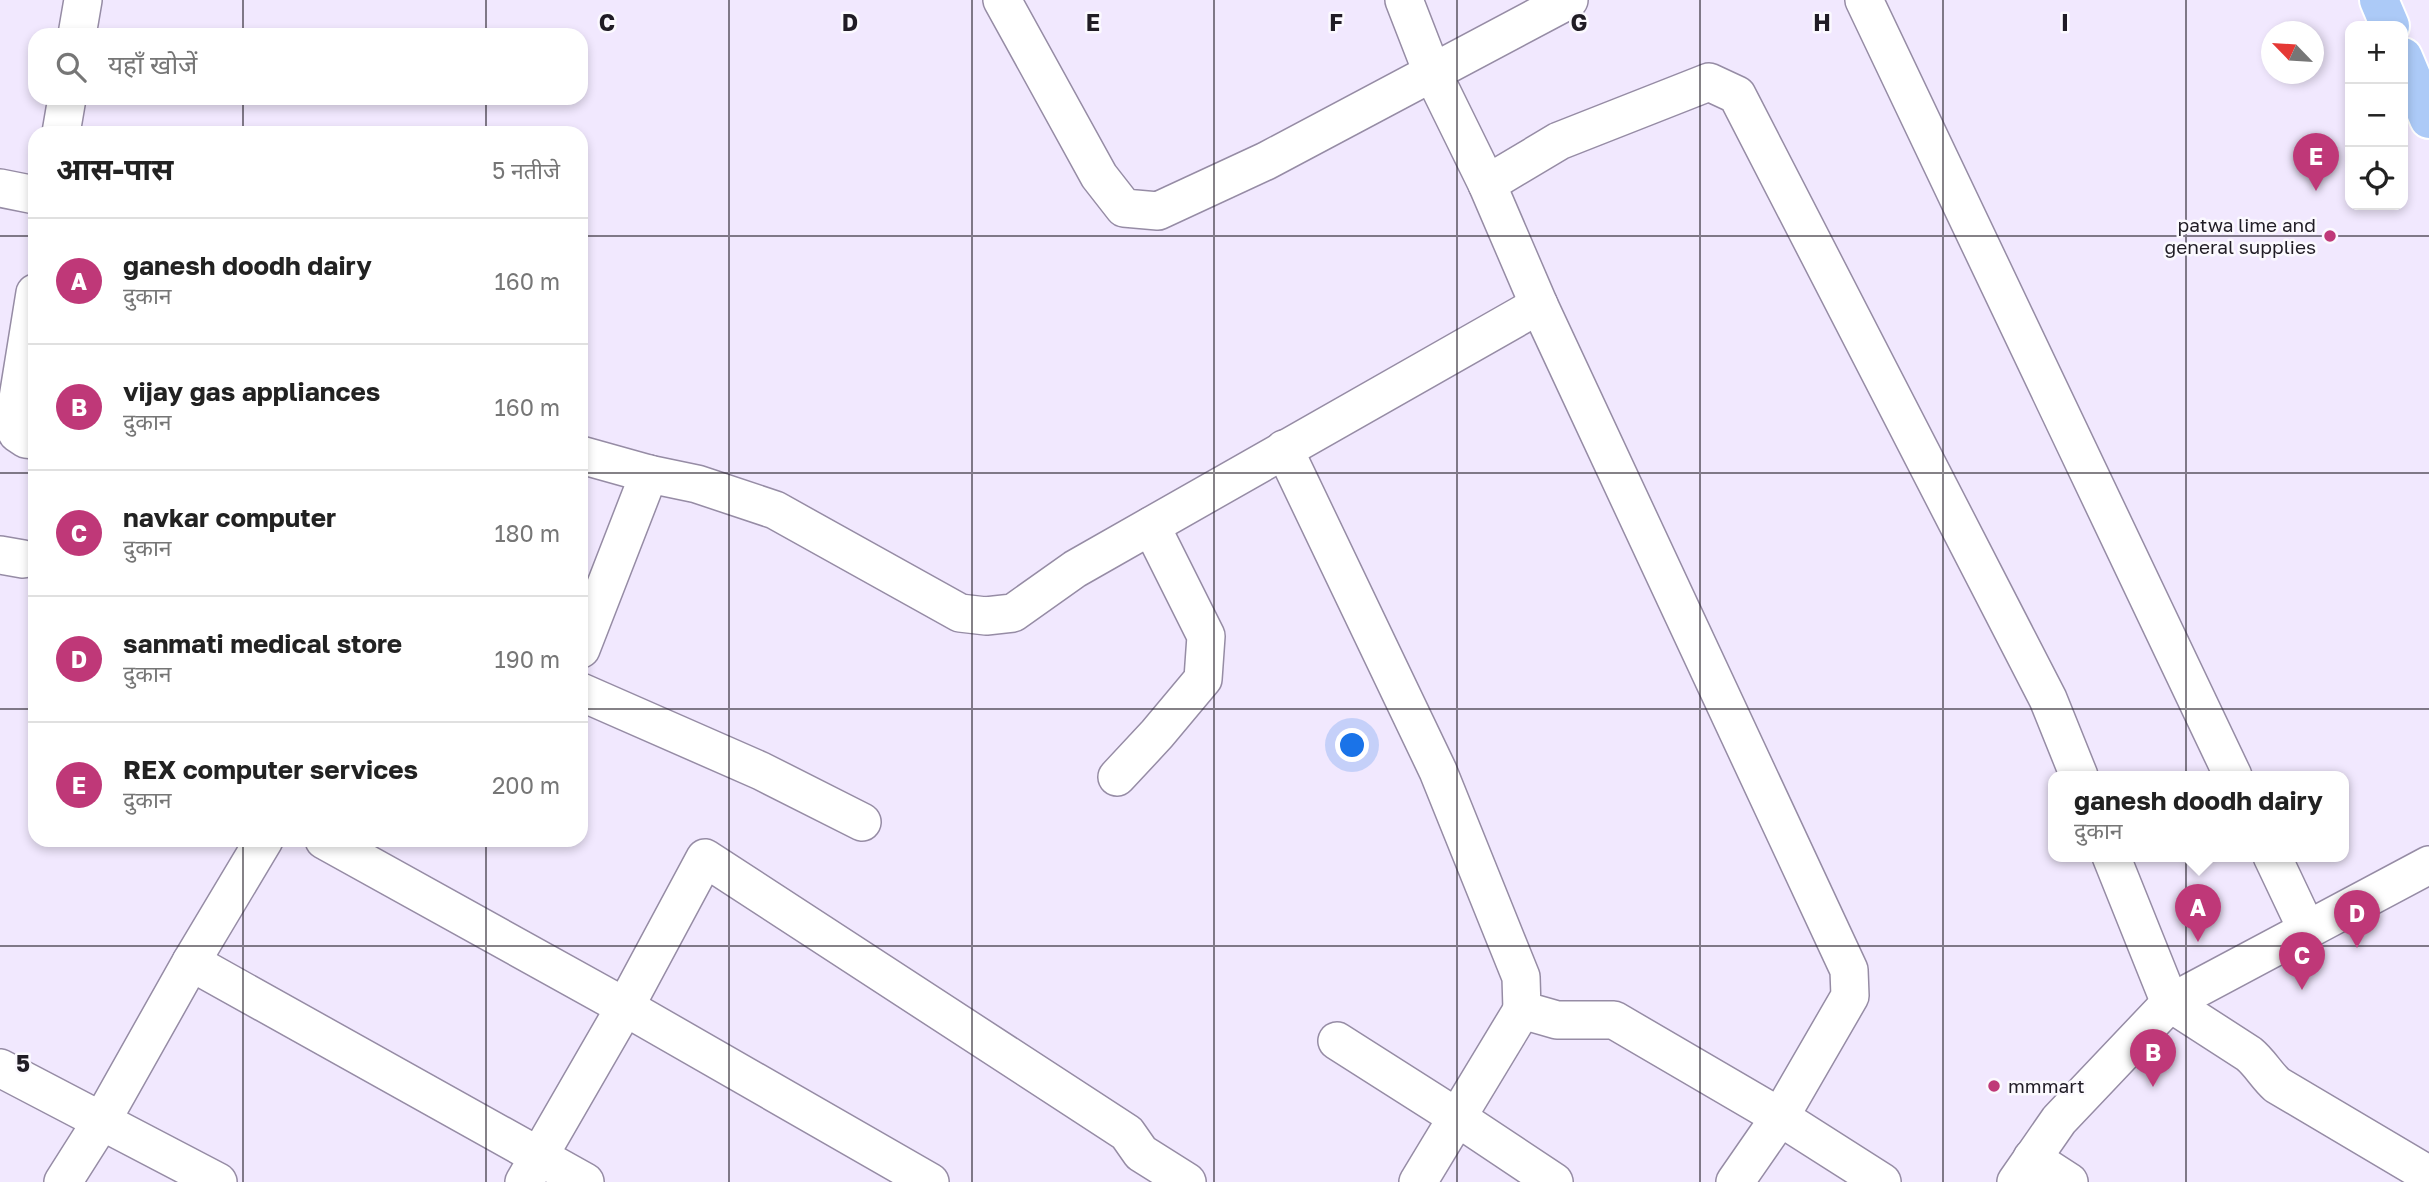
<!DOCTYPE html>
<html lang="hi">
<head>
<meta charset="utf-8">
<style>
	:root { --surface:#fff; --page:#f6f6f6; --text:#222; --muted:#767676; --line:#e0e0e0; --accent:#bf3878 }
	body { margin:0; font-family:"Golos Text","Noto Sans Devanagari",sans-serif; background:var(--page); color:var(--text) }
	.controls { position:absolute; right:21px; top:21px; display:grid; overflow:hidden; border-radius:14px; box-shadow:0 4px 10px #0003 }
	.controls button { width:63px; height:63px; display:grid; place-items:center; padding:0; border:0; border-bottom:2px solid var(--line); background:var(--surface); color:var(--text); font:35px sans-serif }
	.compass { position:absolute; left:2261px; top:21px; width:63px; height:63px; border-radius:50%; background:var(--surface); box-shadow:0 4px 10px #0003; rotate:295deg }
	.you { position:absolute; left:1353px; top:746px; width:24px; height:24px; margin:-18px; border:5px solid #fff; border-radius:50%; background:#1a73e8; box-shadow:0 0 0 10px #1a73e833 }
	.badge { display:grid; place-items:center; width:46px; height:46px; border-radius:50%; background:var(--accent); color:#fff; font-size:23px; font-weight:700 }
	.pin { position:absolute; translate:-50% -58px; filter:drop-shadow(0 2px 4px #0008) }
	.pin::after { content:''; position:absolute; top:37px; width:24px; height:21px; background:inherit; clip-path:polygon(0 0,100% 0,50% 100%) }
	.popup { position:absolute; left:2048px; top:771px; width:301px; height:91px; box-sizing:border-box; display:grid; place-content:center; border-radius:14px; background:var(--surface); filter:drop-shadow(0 2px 5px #0005); font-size:23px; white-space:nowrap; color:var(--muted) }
	.popup b { font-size:26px; color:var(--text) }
	.popup::after { content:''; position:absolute; left:50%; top:100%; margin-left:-14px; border:14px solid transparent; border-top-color:var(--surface) }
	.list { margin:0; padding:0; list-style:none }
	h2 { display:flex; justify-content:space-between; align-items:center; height:91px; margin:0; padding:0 28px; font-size:30px }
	h2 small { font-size:23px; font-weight:400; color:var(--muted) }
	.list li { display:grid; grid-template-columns:46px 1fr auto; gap:21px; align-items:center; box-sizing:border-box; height:126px; padding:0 28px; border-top:2px solid var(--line) }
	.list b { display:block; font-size:26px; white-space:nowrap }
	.list p { margin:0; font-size:23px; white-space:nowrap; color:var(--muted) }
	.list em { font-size:23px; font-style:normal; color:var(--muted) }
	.icon { flex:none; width:38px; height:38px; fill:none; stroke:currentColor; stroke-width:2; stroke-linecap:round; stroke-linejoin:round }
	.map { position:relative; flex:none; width:2429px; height:1182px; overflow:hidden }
	.search { position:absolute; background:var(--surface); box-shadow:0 4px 10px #0003; left:28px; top:28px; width:560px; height:77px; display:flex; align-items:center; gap:18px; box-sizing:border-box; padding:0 24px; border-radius:21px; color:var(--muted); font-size:26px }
	.panel { position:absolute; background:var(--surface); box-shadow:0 4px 10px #0003; left:28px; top:126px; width:560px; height:721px; border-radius:21px }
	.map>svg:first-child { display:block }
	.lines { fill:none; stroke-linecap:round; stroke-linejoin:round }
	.minor-casing { stroke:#968ca5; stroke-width:40 }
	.major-casing { stroke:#fff; stroke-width:42 }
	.minor { stroke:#fff; stroke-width:37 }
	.major { stroke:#accaf7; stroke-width:38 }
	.grid { fill:none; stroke:#201c25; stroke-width:2; stroke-opacity:0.55 }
	.poi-dot { fill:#bf3878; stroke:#fbf9fe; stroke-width:2.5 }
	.labels { text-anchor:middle; stroke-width:5; stroke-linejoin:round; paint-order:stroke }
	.poi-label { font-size:19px; fill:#201c25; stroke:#fbf9fe; text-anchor:end }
	.grid-label { font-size:23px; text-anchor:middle; font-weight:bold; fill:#201c25; stroke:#fbf9fe; stroke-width:5; stroke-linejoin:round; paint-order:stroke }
</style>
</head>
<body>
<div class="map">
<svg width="2429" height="1182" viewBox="0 0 2429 1182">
	<rect width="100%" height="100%" fill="#f1e8fe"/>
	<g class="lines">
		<defs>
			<g id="minor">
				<path d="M1002 0 1099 176 1124 208 1158 211 1266 161 1569 0"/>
				<path d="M1404 0 1432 72 1487 184 1539 305 1849 970 1850 996 1780 1117 1735 1182"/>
				<path d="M1864 0 2233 776"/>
				<path d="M77 35 83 0"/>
				<path d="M61 133 67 98"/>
				<path d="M1487 184 1559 141 1709 82 1737 95 2048 699 2079 776"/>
				<path d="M0 188 35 195"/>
				<path d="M35 293 14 423 17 433 26 439 35 440"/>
				<path d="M1284 449 1438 771 1521 977 1522 1010 1557 1020H1614L1780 1117 1882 1182"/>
				<path d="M581 455 649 474 697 484 775 510 960 613 986 616 1013 613 1075 569 1539 305"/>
				<path d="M0 555 23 559"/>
				<path d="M581 649 649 474"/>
				<path d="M581 692 761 771 862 822"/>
				<path d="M1117 777 1157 734 1203 679 1206 636 1151 526"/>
				<path d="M324 840 625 1007 930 1182"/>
				<path d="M2111 856 2170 1003 2249 1054C2260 1063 2266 1075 2277 1085L2429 1175"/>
				<path d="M2272 856 2307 930"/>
				<path d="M191 962 585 1182"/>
				<path d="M1337 1041 1458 1118 1554 1182"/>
				<path d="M0 1068 218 1182"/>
				<path d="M2032 1158 2069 1182"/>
				<path d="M63 1182 101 1122 191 962 264 840"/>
				<path d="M524 1182 625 1007 705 858 1127 1133 1141 1153 1187 1182"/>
				<path d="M1418 1182 1522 1010"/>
				<path d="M2016 1182 2059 1120 2170 1003 2429 865"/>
			</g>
			<g id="major">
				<path d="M2379 0 2390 26"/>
				<path d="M2403 57 2429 119"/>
			</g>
		</defs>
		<use href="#minor" class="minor-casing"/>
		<use href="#major" class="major-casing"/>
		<use href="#minor" class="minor"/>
		<use href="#major" class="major"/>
	</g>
	<path class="grid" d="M243 0V35M486 0V35M729 0V1182M972 0V1182M1214 0V1182M1457 0V1182M1700 0V1182M1943 0V1182M2186 0V1182M243 98V133M486 98V133M0 236H35M581 236H2429M0 473H35M581 473H2429M0 709H35M581 709H2429M243 840V1182M486 840V1182M0 946H2429"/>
	<g class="poi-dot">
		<circle cx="2330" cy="236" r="7"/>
		<circle cx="1994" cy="1086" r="7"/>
	</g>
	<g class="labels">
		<g class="poi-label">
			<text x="2316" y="232">patwa lime and<tspan x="2316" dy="22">general supplies</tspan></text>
			<text x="2008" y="1093" text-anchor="start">mmmart</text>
		</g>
	</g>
	<g class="grid-label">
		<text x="607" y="31">C</text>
		<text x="850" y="31">D</text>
		<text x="1093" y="31">E</text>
		<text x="1336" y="31">F</text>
		<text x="1579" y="31">G</text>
		<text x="1822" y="31">H</text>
		<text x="2065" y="31">I</text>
		<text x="23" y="1072">5</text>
	</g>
</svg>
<div class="controls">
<button>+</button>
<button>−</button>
<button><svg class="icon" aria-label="locate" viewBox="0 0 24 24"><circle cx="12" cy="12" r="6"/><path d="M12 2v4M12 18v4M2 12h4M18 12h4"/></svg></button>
</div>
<svg class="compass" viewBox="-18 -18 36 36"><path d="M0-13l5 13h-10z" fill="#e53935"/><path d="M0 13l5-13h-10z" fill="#767676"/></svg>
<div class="you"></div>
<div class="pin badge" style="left:2198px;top:942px">A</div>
<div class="popup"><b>ganesh doodh dairy</b>दुकान</div>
<div class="pin badge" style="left:2153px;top:1087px">B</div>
<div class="pin badge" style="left:2302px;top:990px">C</div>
<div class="pin badge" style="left:2357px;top:948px">D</div>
<div class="pin badge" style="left:2316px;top:191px">E</div>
<div class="search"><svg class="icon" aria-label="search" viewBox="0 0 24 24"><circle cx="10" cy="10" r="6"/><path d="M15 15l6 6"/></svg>यहाँ खोजें</div>
<section class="panel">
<h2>आस-पास<small>5 नतीजे</small></h2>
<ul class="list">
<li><span class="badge">A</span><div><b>ganesh doodh dairy</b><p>दुकान</p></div><em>160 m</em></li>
<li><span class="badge">B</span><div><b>vijay gas appliances</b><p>दुकान</p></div><em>160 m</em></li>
<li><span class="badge">C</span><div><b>navkar computer</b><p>दुकान</p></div><em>180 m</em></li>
<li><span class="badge">D</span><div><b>sanmati medical store</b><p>दुकान</p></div><em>190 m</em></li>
<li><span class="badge">E</span><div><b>REX computer services</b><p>दुकान</p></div><em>200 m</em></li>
</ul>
</section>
</div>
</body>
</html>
